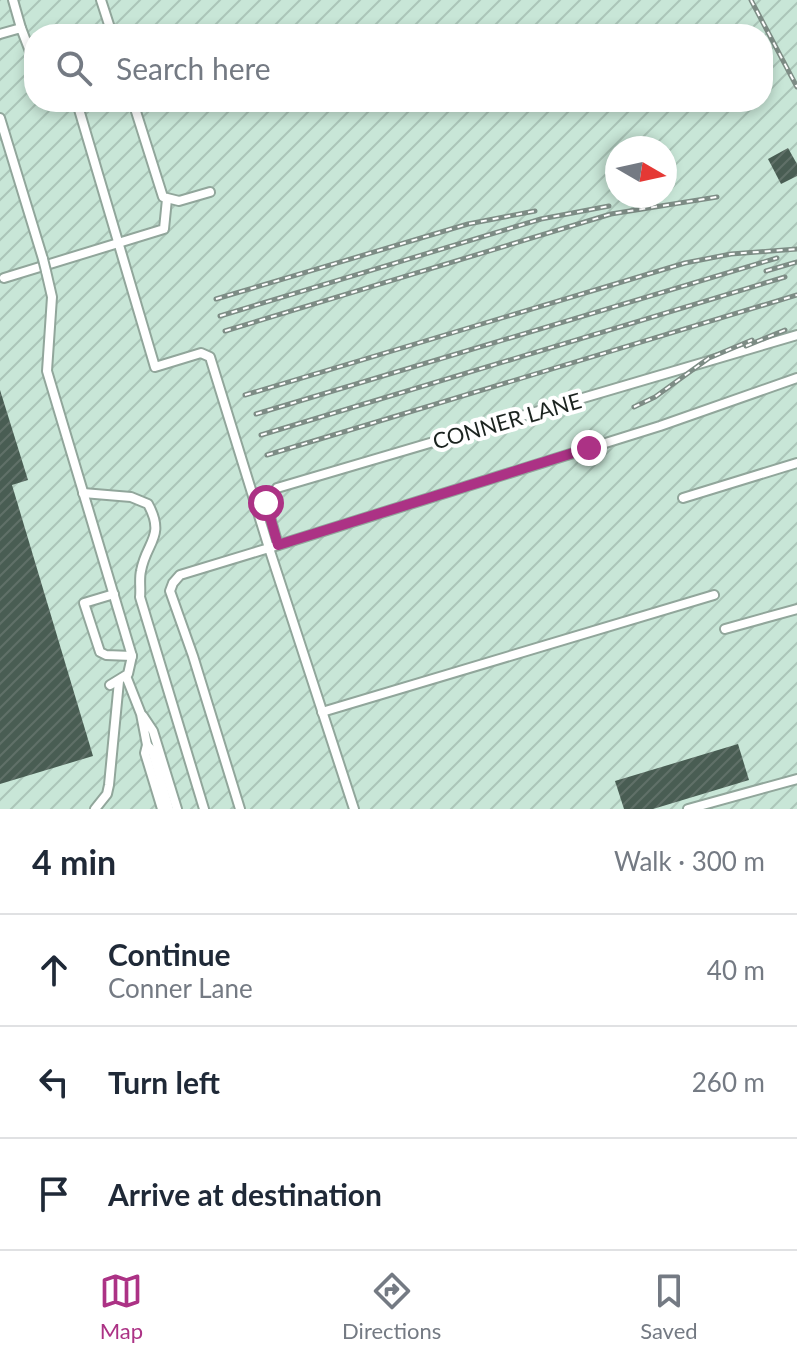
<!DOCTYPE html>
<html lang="en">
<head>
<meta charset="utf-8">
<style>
	:root { --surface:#fff; --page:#f6f6f7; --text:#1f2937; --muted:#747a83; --line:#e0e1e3; --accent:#ac3285 }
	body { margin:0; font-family:Lato,sans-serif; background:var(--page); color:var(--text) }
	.compass { position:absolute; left:605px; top:136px; width:72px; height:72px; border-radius:50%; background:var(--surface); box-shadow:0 4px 12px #0003; rotate:99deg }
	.stop { position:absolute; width:24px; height:24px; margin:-18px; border:6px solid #ac3285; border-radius:50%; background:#fff }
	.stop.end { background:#ac3285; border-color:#fff; box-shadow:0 2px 8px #0008 }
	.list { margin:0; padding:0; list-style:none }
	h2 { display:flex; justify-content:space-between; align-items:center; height:104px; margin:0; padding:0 32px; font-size:34px }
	h2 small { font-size:26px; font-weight:400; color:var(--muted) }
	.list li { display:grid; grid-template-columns:52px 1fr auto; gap:24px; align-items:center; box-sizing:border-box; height:112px; padding:0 32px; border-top:2px solid var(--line) }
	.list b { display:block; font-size:30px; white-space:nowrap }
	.list p { margin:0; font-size:26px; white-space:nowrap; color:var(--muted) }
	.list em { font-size:26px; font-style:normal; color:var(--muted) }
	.icon { flex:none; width:44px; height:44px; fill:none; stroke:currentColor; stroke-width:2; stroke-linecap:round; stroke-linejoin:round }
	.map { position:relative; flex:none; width:797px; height:809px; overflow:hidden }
	.search { position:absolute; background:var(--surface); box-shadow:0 4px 12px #0003; left:24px; right:24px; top:24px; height:88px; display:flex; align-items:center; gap:20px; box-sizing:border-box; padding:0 28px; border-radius:32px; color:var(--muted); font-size:30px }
	.sheet { height:440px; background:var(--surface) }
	nav { display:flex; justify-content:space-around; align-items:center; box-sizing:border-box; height:112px; border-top:2px solid var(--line); background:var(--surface); font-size:22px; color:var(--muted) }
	nav a { display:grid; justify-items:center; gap:4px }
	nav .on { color:var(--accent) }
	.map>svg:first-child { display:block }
	.industrial { fill:url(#industrial-furrows); fill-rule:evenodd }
	.building { fill:url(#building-hatch) }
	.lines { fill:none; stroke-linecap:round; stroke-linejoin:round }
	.minor-casing { stroke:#91a69b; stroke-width:12 }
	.minor { stroke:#fff; stroke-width:8 }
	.rail-casing { stroke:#7d8c85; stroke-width:5 }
	.rail { stroke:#fff; stroke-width:2; stroke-dasharray:6; stroke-linecap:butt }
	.minor-bridge-casing { stroke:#91a69b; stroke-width:12; stroke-linecap:butt }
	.minor-bridge { stroke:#fff; stroke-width:8 }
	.route { stroke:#ac3285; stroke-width:10 }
	.labels { text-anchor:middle; stroke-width:8; stroke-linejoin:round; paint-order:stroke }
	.street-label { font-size:22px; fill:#1b231f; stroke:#fff }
</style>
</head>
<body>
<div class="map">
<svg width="797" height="809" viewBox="0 0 797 809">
	<defs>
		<pattern id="industrial-furrows" width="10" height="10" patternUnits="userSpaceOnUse" patternTransform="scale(2)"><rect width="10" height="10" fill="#c8e6d7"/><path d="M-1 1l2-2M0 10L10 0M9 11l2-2" fill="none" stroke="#abc5b8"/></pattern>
		<pattern id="building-hatch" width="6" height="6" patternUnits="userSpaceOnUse" patternTransform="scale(2)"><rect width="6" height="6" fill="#495d53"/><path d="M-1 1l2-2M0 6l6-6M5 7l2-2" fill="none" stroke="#607068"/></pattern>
	</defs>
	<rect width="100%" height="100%" fill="#dbf1e6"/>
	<path class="industrial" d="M0 0H797V809H0ZM34 34H763V102H34ZM617 148H665V196H617Z"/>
	<g class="building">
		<path d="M788 148 797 164V176L781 184 768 159Z"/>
		<path d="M0 390 28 480 12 485 93 756 0 784Z"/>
		<path d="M738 744 749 780 653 809H624L615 781Z"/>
	</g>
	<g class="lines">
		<defs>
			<g id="minor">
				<path d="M13 0 21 28"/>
				<path d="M101 0 112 34"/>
				<path d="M0 34 21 28 31 54"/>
				<path d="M133 102 163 197 179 201 210 192"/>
				<path d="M78 106 155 367 201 353 210 357 269 548 660 426 797 378"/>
				<path d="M0 118 43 259"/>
				<path d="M46 271 52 297 47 371 132 656 128 674 110 685"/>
				<path d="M4 278 164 229 167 199"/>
				<path d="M83 493 131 497 148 504C166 537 146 542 141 571 139 579 141 589 140 597L204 809"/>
				<path d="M683 498 797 463"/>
				<path d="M278 545 266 503 277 488 797 335"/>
				<path d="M114 594 84 603 100 652 106 655 132 656"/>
				<path d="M725 629 797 609"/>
				<path d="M126 676 141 714 147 745 152 750 169 809"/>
				<path d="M322 712 714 595"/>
				<path d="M143 716 153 731 177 809"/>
				<path d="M147 745 145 753 162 809"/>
				<path d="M95 809 107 794 109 785 119 681"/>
				<path d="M240 809 193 656 170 591 173 583 180 575 269 548 354 809"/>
				<path d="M688 809 797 779"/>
			</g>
		</defs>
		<use href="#minor" class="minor-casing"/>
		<use href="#minor" class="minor"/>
		<defs>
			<g id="rail">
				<path d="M751 0 797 87"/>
				<path d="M766 271 797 262"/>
				<path d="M216 299 468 224 535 211"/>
				<path d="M220 316 541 219 609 206"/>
				<path d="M225 331 611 214 717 197"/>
				<path d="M746 346 785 330"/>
				<path d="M245 395 685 263 731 254 797 249"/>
				<path d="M634 407 655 397 709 358 752 340"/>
				<path d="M256 414 777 258"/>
				<path d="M261 435 785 277"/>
				<path d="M267 455 797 295"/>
			</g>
		</defs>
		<use href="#rail" class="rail-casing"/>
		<use href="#rail" class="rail"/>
		<defs>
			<path id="minor-bridge" d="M43 259 46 271"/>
		</defs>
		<use href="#minor-bridge" class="minor-bridge-casing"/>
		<use href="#minor-bridge" class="minor-bridge"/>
	</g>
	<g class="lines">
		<path class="route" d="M266 503 278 545 589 448"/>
	</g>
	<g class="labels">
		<g class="street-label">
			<text transform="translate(507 421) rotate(-16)" y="8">CONNER LANE</text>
		</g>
	</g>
</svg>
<svg class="compass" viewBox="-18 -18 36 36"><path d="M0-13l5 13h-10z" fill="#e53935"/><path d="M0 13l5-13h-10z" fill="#747a83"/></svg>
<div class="stop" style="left:266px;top:503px"></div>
<div class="stop end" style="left:589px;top:448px"></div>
<div class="search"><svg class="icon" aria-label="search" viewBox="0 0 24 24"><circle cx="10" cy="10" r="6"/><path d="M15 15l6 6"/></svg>Search here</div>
</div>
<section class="sheet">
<h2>4 min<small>Walk · 300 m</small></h2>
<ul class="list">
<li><svg class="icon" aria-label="ahead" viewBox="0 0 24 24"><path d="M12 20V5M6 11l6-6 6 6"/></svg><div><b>Continue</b><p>Conner Lane</p></div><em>40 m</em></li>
<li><svg class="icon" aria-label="left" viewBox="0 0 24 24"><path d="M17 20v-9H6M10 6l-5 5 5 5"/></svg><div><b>Turn left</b></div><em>260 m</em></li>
<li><svg class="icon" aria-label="arrive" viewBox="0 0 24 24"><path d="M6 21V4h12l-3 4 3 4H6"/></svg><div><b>Arrive at destination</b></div></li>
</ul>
</section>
<nav>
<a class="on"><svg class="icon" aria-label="map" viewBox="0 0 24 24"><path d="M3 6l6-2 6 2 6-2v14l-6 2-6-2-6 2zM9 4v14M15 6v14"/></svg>Map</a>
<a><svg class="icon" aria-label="directions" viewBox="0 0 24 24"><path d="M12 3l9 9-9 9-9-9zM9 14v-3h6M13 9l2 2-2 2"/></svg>Directions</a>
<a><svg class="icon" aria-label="saved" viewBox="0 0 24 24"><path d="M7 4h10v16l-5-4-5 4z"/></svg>Saved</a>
</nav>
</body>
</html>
